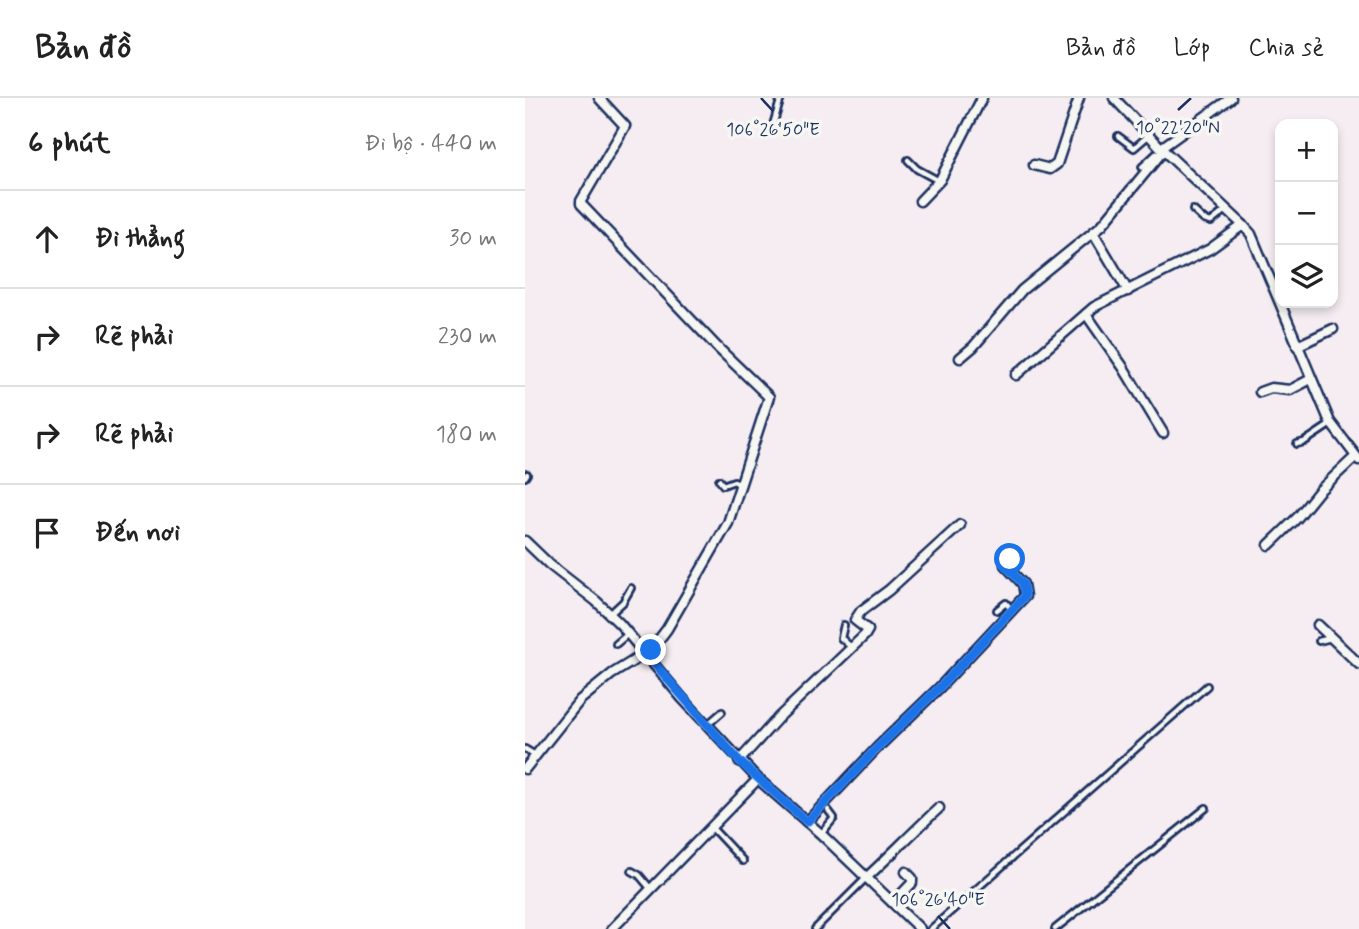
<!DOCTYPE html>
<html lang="vi">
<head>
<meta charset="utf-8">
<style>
	:root { --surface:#fff; --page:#f6f6f6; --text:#222; --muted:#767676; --line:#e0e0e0 }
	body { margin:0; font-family:Mynerve,sans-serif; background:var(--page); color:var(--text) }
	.controls { position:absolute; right:21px; top:21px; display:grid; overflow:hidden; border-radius:14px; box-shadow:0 4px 10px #0003 }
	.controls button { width:63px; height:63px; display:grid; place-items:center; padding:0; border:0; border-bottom:2px solid var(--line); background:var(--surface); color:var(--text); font:35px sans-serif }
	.stop { position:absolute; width:21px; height:21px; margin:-16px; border:5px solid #1a73e8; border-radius:50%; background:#fff }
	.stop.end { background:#1a73e8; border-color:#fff; box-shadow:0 2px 7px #0008 }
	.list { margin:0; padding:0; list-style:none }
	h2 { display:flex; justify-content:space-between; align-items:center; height:91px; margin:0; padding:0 28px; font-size:30px }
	h2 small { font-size:23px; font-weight:400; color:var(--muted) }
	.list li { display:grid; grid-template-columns:46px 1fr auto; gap:21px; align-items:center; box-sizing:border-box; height:98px; padding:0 28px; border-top:2px solid var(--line) }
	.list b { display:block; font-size:26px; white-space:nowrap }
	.list em { font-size:23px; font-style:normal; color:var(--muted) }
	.icon { flex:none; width:38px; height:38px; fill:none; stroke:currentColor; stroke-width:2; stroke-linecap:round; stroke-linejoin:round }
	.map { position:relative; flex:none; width:834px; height:831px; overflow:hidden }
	header { display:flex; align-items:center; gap:42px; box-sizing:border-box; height:98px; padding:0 35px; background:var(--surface); border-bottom:2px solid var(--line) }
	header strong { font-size:33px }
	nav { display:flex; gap:38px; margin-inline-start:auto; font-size:24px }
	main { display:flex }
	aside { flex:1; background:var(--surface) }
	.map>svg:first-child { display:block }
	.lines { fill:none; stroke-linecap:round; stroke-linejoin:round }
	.service-casing { stroke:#1b2f5e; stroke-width:10 }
	.minor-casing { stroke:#1b2f5e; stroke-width:13 }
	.service { stroke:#f6f6f2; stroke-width:4.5 }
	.minor { stroke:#f6f6f2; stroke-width:8 }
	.route { stroke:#1a73e8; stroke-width:9 }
	.ticks { fill:none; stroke:#1b2f5e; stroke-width:2.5 }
	.ticks-label { font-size:18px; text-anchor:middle; fill:#1b2f5e; stroke:#f6f6f2; stroke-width:7; stroke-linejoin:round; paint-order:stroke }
</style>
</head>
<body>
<header>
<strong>Bản đồ</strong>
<nav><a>Bản đồ</a><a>Lớp</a><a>Chia sẻ</a></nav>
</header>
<main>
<aside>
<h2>6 phút<small>Đi bộ · 440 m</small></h2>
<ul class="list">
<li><svg class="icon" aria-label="ahead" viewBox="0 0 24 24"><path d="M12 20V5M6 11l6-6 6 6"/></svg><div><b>Đi thẳng</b></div><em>30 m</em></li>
<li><svg class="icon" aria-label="right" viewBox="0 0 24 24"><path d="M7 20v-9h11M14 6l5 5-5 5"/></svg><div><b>Rẽ phải</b></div><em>230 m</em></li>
<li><svg class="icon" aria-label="right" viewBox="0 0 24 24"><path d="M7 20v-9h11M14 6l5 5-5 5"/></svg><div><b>Rẽ phải</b></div><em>180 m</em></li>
<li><svg class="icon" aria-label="arrive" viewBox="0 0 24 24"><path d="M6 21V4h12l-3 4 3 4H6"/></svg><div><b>Đến nơi</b></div></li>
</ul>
</aside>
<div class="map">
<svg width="834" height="831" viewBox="0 0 834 831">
	<rect width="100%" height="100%" fill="#f5edf1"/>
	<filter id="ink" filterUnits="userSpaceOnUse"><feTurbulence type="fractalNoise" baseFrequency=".0143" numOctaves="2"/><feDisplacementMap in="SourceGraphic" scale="14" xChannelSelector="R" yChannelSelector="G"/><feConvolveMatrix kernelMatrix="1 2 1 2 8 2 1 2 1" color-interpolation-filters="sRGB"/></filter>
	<g filter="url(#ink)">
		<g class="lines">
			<defs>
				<g id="service">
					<path d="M248 27 256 0"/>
					<path d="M593 38 609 50 623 38"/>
					<path d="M383 62 392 71 414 83"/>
					<path d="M617 69 631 56"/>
					<path d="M668 112 679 122 686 124 701 112"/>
					<path d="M772 346 779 344 806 326"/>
					<path d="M0 379 2 376"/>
					<path d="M194 382 198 387 209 383 216 388"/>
					<path d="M472 512 481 505 486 511"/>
					<path d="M85 516 98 504 106 490"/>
					<path d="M319 527 316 540 326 549"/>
					<path d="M794 543 806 540"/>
					<path d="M91 546 103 536"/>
					<path d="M182 627 197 614"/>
					<path d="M0 651 10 657"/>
					<path d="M187 730 218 763"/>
					<path d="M296 736 309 720 303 712"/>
					<path d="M107 773 114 777 125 790"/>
					<path d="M290 831 341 780"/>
					<path d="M406 831 682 588"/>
					<path d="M530 831 681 710"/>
				</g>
				<g id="minor">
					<path d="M589 0 637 51 718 127 726 136 805 324 834 362"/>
					<path d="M636 50 706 0"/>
					<path d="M509 67 525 71 532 66 554 0"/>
					<path d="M395 103 415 82 457 0"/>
					<path d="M568 134 603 193"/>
					<path d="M561 216 598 269 638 335"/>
					<path d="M772 248 808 231"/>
					<path d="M435 260 448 249 497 192 577 127 638 53"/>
					<path d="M491 277 569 209 685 151 718 127"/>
					<path d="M735 294 746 290 765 292 786 281"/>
					<path d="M0 443 25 467 71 503 95 526 157 600 233 681 87 831"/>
					<path d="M744 447 773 419 794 393 830 359"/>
					<path d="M793 527 834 566"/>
					<path d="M214 663 253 620 340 537 343 532 330 522 336 513 364 492 435 427"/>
					<path d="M0 671 55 602 87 576 126 552 142 531 203 425 244 299 192 249 56 106V103L100 28 74 0"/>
					<path d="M233 681 296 736 395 831"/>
					<path d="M282 724 352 650 415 589 500 498 498 486 480 467 485 461"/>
					<path d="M341 780C366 757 389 733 414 710"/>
					<path d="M368 805 387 785V780L381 774"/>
				</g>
			</defs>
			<use href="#service" class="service-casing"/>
			<use href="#minor" class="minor-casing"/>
			<use href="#service" class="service"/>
			<use href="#minor" class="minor"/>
		</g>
	</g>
	<g class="lines" filter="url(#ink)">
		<path class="route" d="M126 552 120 555 214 663 282 724 352 650 415 589 500 498 498 486 480 467 485 461"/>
	</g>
	<path class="ticks" d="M236 0 248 13M653 12 666 0M413 818 425 831"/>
	<g class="ticks-label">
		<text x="653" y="35">10°22'20"N</text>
		<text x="248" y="37">106°26'50"E</text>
		<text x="413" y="807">106°26'40"E</text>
	</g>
</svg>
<div class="controls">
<button>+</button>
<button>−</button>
<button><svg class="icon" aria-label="layers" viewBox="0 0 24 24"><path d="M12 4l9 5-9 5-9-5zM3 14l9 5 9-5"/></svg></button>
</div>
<div class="stop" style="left:485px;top:461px"></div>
<div class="stop end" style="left:126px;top:552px"></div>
</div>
</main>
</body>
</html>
